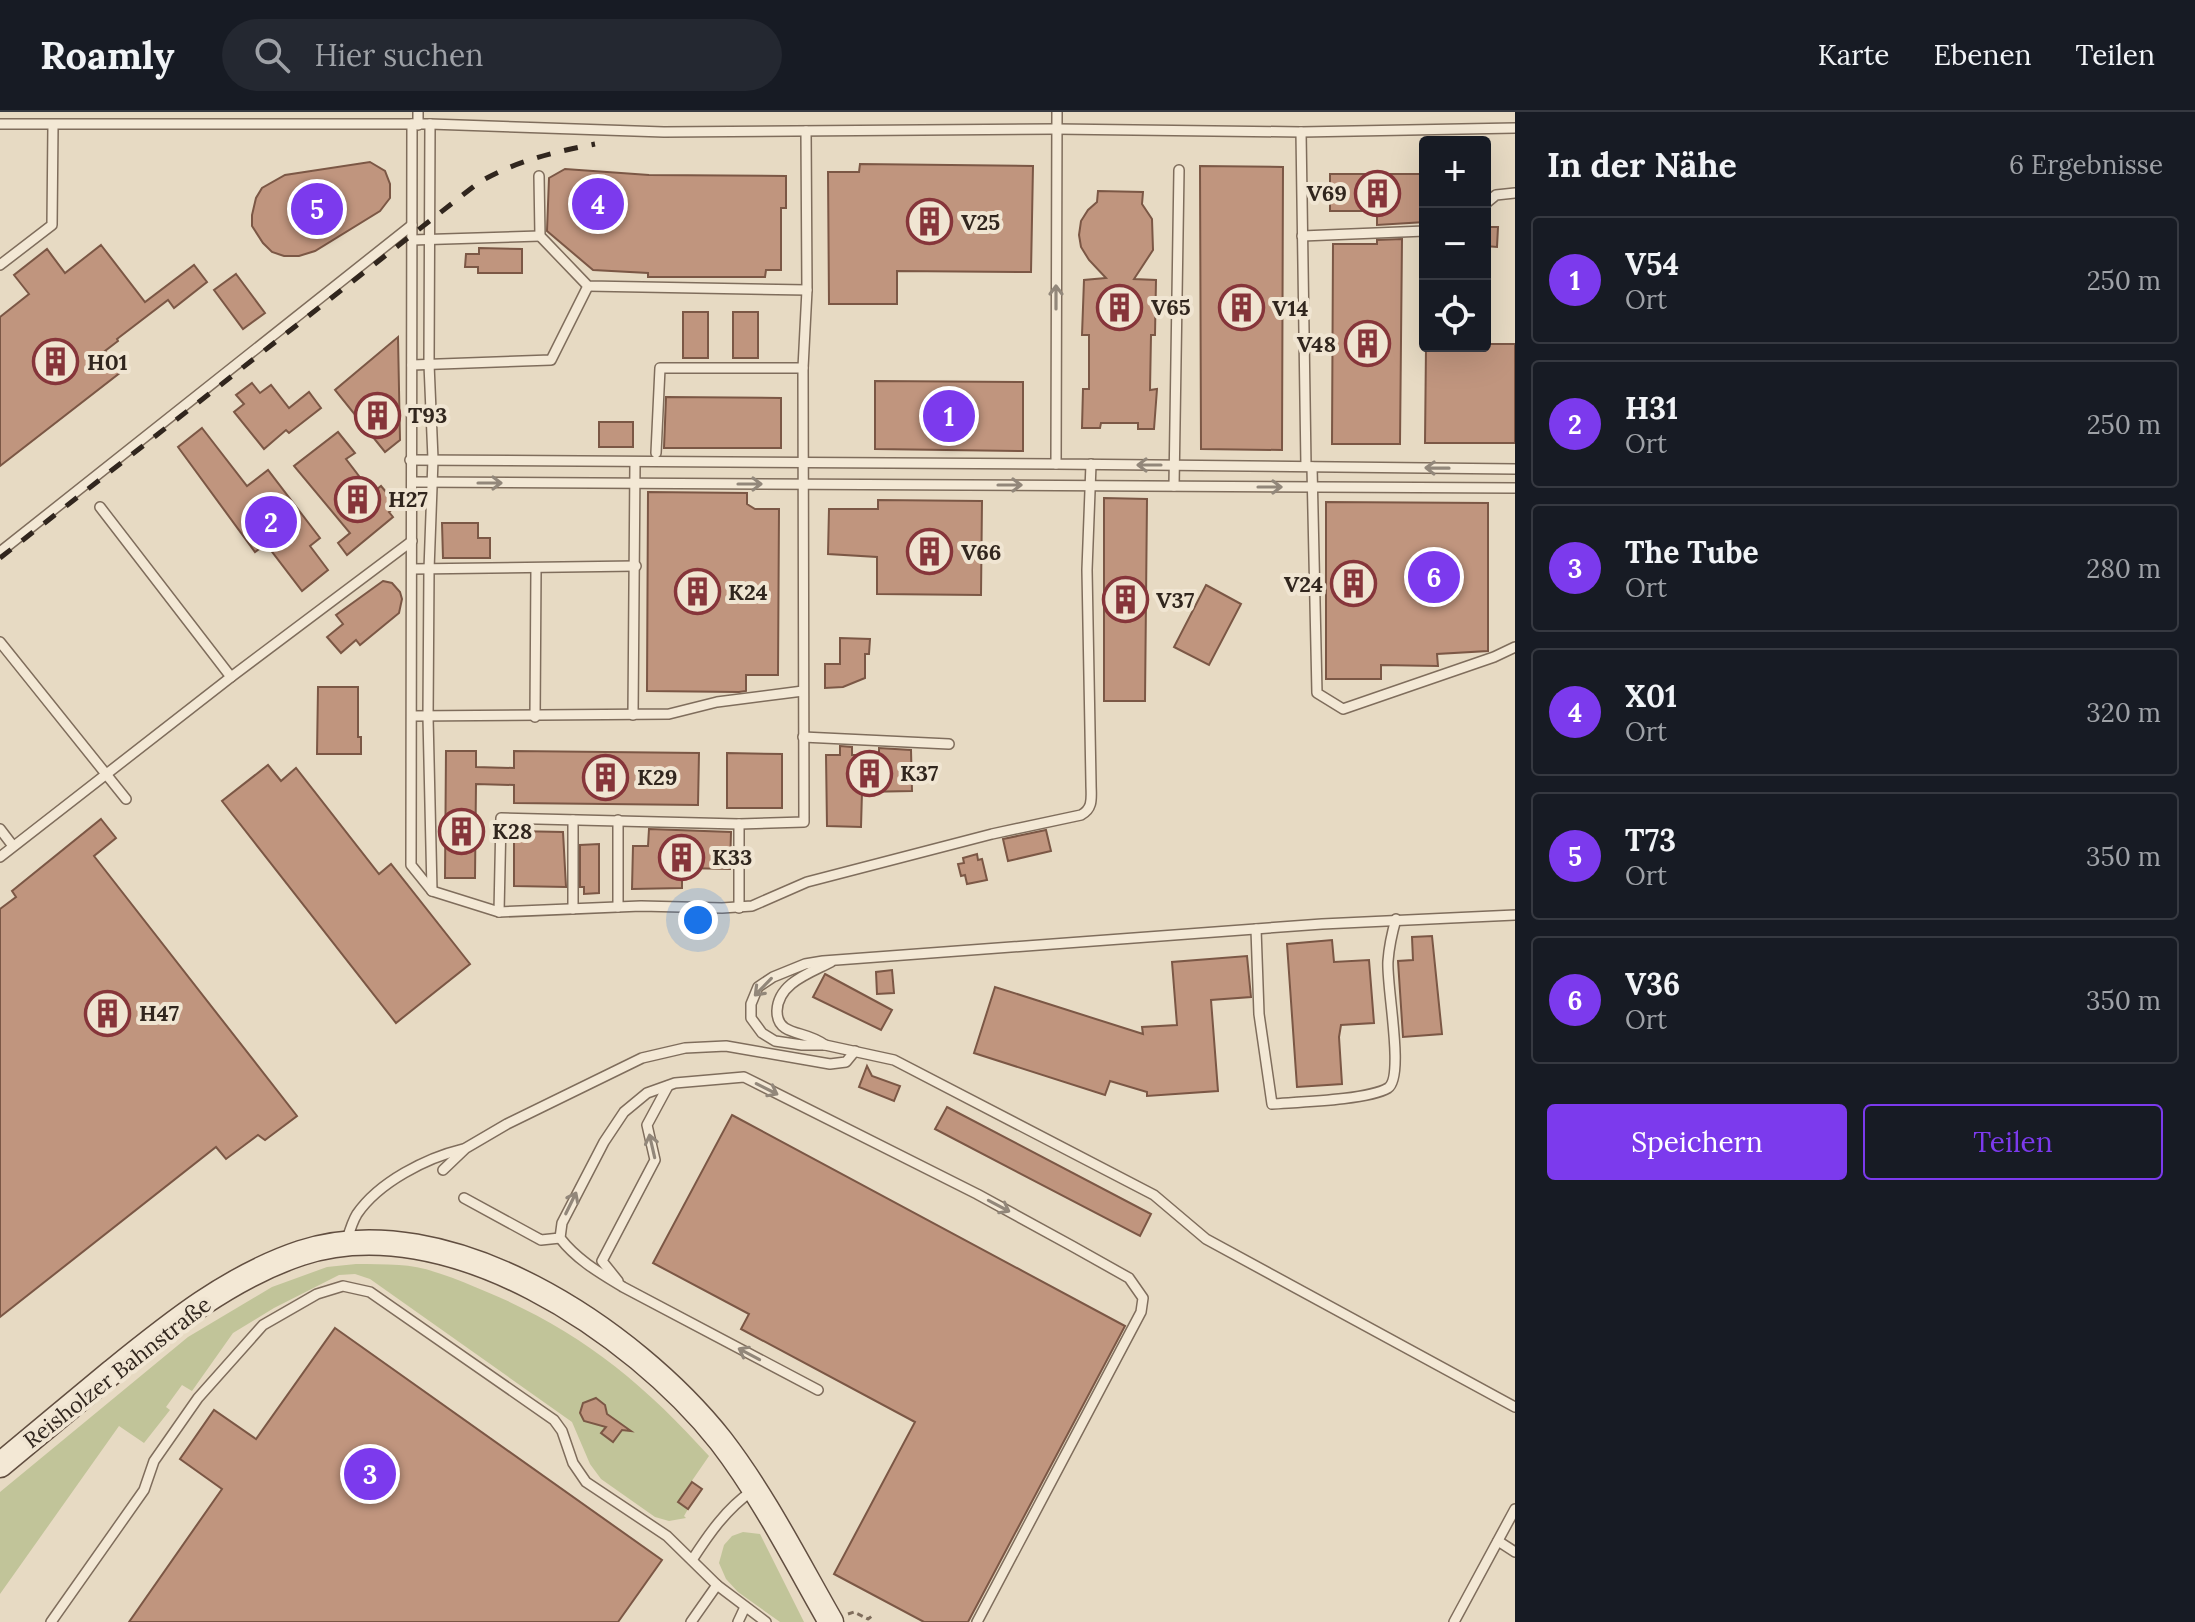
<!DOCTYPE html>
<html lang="de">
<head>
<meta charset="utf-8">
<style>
	:root { --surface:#171b24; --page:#242831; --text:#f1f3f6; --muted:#9ea1a6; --line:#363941; --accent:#7c3aed }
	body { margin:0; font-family:Lora,serif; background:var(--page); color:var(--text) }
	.controls { position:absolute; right:24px; top:24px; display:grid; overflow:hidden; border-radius:8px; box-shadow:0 8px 32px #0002 }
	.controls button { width:72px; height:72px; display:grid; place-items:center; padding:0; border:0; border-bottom:2px solid var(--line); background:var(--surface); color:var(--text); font:40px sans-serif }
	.you { position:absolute; left:698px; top:808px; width:28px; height:28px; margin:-20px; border:6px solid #fff; border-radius:50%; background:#1a73e8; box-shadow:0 0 0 12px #1a73e833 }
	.badge { display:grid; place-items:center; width:52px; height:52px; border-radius:50%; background:var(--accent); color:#fff; font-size:26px; font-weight:700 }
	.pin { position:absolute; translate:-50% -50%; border:4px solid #fff; box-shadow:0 2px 8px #0006 }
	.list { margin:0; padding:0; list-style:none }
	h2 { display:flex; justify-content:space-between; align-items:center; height:104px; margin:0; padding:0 32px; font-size:34px }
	h2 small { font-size:26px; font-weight:400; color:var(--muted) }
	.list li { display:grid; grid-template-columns:52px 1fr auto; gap:24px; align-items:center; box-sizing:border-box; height:128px; margin:0 16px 16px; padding:0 16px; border:2px solid var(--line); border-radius:8px }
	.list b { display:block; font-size:30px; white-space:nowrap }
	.list p { margin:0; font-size:26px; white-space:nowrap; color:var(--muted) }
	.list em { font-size:26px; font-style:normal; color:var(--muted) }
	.actions { display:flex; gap:16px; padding:24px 32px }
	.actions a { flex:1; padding:18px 0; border:2px solid var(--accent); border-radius:8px; text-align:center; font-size:28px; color:var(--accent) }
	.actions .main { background:var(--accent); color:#fff }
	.icon { flex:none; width:44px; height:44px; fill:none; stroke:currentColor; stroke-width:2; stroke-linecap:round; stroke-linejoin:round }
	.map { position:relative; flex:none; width:1515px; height:1510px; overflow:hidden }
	header { display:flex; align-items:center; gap:48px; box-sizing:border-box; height:112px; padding:0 40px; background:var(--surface); border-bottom:2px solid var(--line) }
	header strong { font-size:38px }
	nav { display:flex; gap:44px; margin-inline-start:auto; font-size:28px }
	.search { width:560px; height:72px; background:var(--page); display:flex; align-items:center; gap:20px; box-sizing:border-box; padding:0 28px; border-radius:44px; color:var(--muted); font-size:30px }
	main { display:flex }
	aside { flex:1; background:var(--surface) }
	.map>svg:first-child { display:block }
	.green { fill:#c1c499 }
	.building { fill:#c0957e; stroke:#7b5745; stroke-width:2 }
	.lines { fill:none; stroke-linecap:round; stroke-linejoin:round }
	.lane-casing { stroke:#7f6d5c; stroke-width:12 }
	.secondary-casing { stroke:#614e40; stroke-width:27 }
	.path { stroke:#7f6d5c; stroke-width:3; stroke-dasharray:6 4; stroke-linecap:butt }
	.lane { stroke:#f3e8d5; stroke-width:9 }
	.secondary { stroke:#f3e8d5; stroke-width:24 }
	.rail { stroke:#31261e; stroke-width:5; stroke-dasharray:14 14; stroke-linecap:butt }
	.oneway { stroke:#92877a }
	.labels { text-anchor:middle; stroke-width:8; stroke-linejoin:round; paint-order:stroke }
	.poi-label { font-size:22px; font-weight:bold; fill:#31261e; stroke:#f0e5d2; text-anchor:start }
	.street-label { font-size:22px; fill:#31261e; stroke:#f0e5d2 }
</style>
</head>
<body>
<header>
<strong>Roamly</strong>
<div class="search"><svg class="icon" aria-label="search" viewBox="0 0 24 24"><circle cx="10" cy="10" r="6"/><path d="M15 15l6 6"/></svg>Hier suchen</div>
<nav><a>Karte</a><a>Ebenen</a><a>Teilen</a></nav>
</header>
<main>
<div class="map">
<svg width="1515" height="1510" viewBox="0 0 1515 1510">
	<rect width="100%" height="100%" fill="#e7dac3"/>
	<g class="green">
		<path d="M356 1152C370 1152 385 1152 399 1153 424 1154 451 1165 475 1175 573 1214 639 1266 709 1344L678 1389 688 1397 684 1404 686 1406 669 1409 655 1405 601 1367 590 1352 572 1310 370 1167 355 1162 339 1163 274 1196 233 1221 192 1279 182 1273 166 1295 170 1298 144 1331 119 1314 0 1482V1380L188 1225 272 1175 327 1155Z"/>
		<path d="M743 1420 760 1422 804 1510H780L738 1480 726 1467 719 1451 724 1433 732 1424Z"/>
	</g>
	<g class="building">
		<path d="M370 50 385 59 390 72V86L380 99 315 139 299 144H284L272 140 263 131 252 114V103L256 86 262 76 285 63Z"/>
		<path d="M860 52 1033 54 1031 160 897 159V192H829L828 60H859Z"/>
		<path d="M1200 54 1283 55 1282 338 1201 337Z"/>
		<path d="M565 57 649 63 786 64V96H781V158H766L765 165H648V161L593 158 547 119 549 66Z"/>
		<path d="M1330 62H1425V110L1377 113V99H1330Z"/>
		<path d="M1098 79 1143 80 1142 92 1152 107 1153 138 1134 167 1156 168 1155 223H1151L1150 278 1157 277 1154 317H1138V311H1101L1100 316H1082L1083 277H1089V223H1082L1084 168 1106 166 1089 148 1081 135 1079 123 1081 109 1088 98 1097 90Z"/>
		<path d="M1485 115H1498L1497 135 1485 134Z"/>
		<path d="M1402 127 1400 332H1332L1333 132H1377V128Z"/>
		<path d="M101 133 145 190 194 153 207 170 174 196 168 188 117 227 118 229 105 239 121 260 0 354V205L29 182 14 163 47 137 65 161Z"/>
		<path d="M479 136 522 137V161H478V155H465L466 142H479Z"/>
		<path d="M236 162 265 201 243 217 214 178Z"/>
		<rect x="683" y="200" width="25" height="46"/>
		<rect x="733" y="200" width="25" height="46"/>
		<path d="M398 225 400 328 385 340 335 278Z"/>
		<path d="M1485 232H1515V331H1425L1426 234Z"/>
		<path d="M875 269 1023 270V339L875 337Z"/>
		<path d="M252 271 260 281 271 273 289 296 309 280 321 296 289 321 286 318 264 337 234 300 244 292 236 283Z"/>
		<path d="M666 285 781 286V336H664Z"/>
		<rect x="599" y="310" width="34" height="25"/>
		<path d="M202 316 247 374 268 358 320 426 310 434 328 458 302 479 266 432 255 440 178 335Z"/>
		<path d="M338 320 355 341 346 347 372 381 381 374 397 393 389 400 393 405 347 443 338 431 350 421 294 354Z"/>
		<path d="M648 380 747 381V392L755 397H779L778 563H746V579L739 580 647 579Z"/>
		<path d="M1104 386 1147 387 1145 589H1104Z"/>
		<path d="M878 388 982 389 981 483 877 482V445L828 442 829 397H878Z"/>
		<path d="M1326 390 1488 391V539L1437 542 1438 554 1381 553V567H1326Z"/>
		<path d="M442 411H478V426H490V446H443Z"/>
		<path d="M383 469 392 471 400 480 402 487 399 501 360 533 356 528 341 541 327 525 343 512 336 503Z"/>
		<path d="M1206 473 1241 492 1209 553 1174 535Z"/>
		<path d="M840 526 870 527 869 542H865V566L843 575 825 576V552H840Z"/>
		<path d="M318 575H358V625H361V642H317Z"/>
		<path d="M840 634 852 635V643H879V636L911 638 912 679 862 680 861 715 827 714 826 643H840Z"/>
		<path d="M446 639H476V655L514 656V639L699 641 698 693 514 691V673L476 672 475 766H445Z"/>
		<path d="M727 641 782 642V696H727Z"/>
		<path d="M268 653 281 669 296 656 379 762 391 752 470 852 396 911 222 689Z"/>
		<path d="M101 707 116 726 94 744 297 1004 265 1028 258 1023 226 1047 216 1035 0 1205V797L16 785 12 779Z"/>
		<path d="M649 717 731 720 730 757 682 756V776L632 777 633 734H648Z"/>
		<path d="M1046 718 1051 739 1008 749 1003 727Z"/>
		<path d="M514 719 563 720 566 775 514 774Z"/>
		<path d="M599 732V781L584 782V775H580V733Z"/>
		<path d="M977 742 978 748 982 747 987 768 967 772 965 763 961 764 958 752 964 751 963 746Z"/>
		<path d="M1432 824 1442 922 1403 925 1398 849 1413 848 1412 825Z"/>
		<path d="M1332 828 1334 850 1369 848 1374 911 1341 913 1339 925 1342 972 1297 975 1287 832Z"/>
		<path d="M1247 844 1251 885 1211 888 1218 979 1147 984V980L1110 969 1105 983 974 941 995 875 1143 922 1142 915 1177 913 1172 850Z"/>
		<path d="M892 858 894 881 877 882 876 860Z"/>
		<path d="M825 862 892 898 881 918 813 885Z"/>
		<path d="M867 954 872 964 900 974 894 989 859 975Z"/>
		<path d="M947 995 1151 1102 1140 1124 935 1017Z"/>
		<path d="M732 1003 1125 1214 968 1510H924L834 1462 915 1310 741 1217 749 1202 653 1151Z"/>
		<path d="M335 1216 662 1448 618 1510H129L222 1377 180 1347 214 1298 256 1327Z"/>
		<path d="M596 1286 605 1293 607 1302 631 1319 622 1318 613 1330 601 1321 606 1315 584 1309 580 1301 583 1291Z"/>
		<path d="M692 1370 702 1377 688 1397 678 1390Z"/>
	</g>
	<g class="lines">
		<defs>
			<g id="lane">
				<path d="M1057 0 1056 352 1515 357"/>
				<path d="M0 12H430L664 20 1056 17 1301 20 1515 16"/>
				<path d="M412 12 411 753 432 779 499 800 501 706 739 712 804 710 803 256 807 178 806 19"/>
				<path d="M430 12 429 252 433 347 429 458 428 605 432 779"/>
				<path d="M418 13V0"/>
				<path d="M1301 20 1306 354"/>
				<path d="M539 64 540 124 588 174 807 178"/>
				<path d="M1485 92 1496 83 1515 81"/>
				<path d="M1302 124 1425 119"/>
				<path d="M412 128 540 124"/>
				<path d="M0 153 52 113 53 13"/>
				<path d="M412 253 551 248 588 174"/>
				<path d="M656 341 660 256H803"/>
				<path d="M410 348 1056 352"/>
				<path d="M1312 355 1317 581 1343 597 1494 545 1515 535"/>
				<path d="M412 370 1515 376"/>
				<path d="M1174 374 1179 58"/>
				<path d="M100 395 231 565"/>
				<path d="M0 440 412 113"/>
				<path d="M412 457 636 454"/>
				<path d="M0 530 126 687"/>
				<path d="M633 603 635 351"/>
				<path d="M412 604 669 602 717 590 803 579"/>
				<path d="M535 605 536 456"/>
				<path d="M803 625 949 632"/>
				<path d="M573 708V797"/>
				<path d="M0 717 13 734"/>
				<path d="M0 745 231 565 412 429"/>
				<path d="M618 795V708"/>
				<path d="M739 796V712"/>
				<path d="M499 800 641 794 722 796 752 794 807 770 992 722 1081 703C1094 696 1091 685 1091 671L1087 458 1091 352"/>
				<path d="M1515 803 1322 812 823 849 805 852 773 865 758 875 751 892V906L762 921 775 929 802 933H825L894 948 1154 1083 1206 1127 1515 1295"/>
				<path d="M1256 817 1259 902 1272 992C1298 990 1368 988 1388 976 1405 965 1386 873 1388 849 1389 835 1392 821 1396 807"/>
				<path d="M825 933C810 922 796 923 785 916 779 912 777 905 777 899 778 871 810 861 831 850"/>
				<path d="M443 1058 466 1036 507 1012 642 946 685 936 726 934 830 952 846 950 855 939"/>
				<path d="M464 1086 541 1128 560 1126"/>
				<path d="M346 1131C349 1121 352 1110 357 1102 379 1070 426 1046 463 1037"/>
				<path d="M618 1169 602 1149 655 1048 647 1013 668 974"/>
				<path d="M818 1278 623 1175C600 1161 577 1148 560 1126L562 1111 604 1030 624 1000 647 981 675 971 744 965 977 1082 1072 1134 1129 1166 1143 1186 1141 1200 977 1510"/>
				<path d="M1498 1429 1515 1440"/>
				<path d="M692 1448C709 1422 726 1397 752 1379"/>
				<path d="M51 1510 144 1378 154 1349 198 1286 263 1213 317 1182 343 1174 370 1180 554 1308 562 1319 573 1351 586 1370 667 1424 717 1473 766 1510"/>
				<path d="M691 1510 717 1473"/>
				<path d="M738 1510 745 1495"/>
				<path d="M1454 1510 1515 1397"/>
			</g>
			<path id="secondary" d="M0 1353C37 1322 75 1291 112 1260 170 1213 229 1165 301 1141 447 1093 634 1219 721 1329 764 1385 796 1449 831 1510"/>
		</defs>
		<use href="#lane" class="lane-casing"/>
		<use href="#secondary" class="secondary-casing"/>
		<path class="path" d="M848 1502 854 1500 868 1507 872 1504"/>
		<use href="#lane" class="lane"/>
		<use href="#secondary" class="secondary"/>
		<path class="rail" d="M0 446 478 71C515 49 554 40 595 32"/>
	</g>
	<defs><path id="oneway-shaft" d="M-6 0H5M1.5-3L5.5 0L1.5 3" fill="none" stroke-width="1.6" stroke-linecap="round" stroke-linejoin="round" transform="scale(2)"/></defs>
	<g class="oneway">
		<use href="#oneway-shaft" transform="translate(1056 185) rotate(-90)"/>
		<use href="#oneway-shaft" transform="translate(1149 353) rotate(-180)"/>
		<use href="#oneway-shaft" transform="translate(1437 356) rotate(-179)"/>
		<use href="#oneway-shaft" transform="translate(490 371)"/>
		<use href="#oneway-shaft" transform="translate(750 372)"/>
		<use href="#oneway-shaft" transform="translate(1010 373)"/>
		<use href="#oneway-shaft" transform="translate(1270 375)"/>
		<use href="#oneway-shaft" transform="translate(763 875) rotate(134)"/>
		<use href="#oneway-shaft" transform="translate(767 977) rotate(27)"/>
		<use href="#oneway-shaft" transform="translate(652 1034) rotate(-103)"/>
		<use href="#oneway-shaft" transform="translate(571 1091) rotate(-64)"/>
		<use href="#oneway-shaft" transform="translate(999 1094) rotate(28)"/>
		<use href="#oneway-shaft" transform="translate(749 1242) rotate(-152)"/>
	</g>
	<defs>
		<symbol id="building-ring" viewBox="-11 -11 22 22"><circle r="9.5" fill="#f0e5d2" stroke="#86353a" stroke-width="1.5"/><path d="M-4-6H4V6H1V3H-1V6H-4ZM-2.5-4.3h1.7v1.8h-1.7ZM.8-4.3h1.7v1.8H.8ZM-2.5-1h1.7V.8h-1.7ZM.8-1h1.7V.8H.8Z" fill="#86353a"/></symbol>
	</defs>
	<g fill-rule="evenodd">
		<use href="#building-ring" x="1352" y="56" width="51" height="51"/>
		<use href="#building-ring" x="904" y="84" width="51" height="51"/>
		<use href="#building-ring" x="1094" y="170" width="51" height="51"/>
		<use href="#building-ring" x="1216" y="170" width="51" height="51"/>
		<use href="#building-ring" x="1342" y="206" width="51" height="51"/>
		<use href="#building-ring" x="30" y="224" width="51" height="51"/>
		<use href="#building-ring" x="352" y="278" width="51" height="51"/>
		<use href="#building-ring" x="332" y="362" width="51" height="51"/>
		<use href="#building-ring" x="904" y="414" width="51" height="51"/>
		<use href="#building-ring" x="1328" y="446" width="51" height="51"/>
		<use href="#building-ring" x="672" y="454" width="51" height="51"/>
		<use href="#building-ring" x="1100" y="462" width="51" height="51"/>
		<use href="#building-ring" x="844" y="636" width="51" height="51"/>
		<use href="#building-ring" x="580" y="640" width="51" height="51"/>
		<use href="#building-ring" x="436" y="694" width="51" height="51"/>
		<use href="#building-ring" x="656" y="720" width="51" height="51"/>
		<use href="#building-ring" x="82" y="876" width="51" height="51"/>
	</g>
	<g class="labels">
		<g class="poi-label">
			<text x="1347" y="89" text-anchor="end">V69</text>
			<text x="961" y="118">V25</text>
			<text x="1151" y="203">V65</text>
			<text x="1272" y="204">V14</text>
			<text x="1336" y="240" text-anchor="end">V48</text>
			<text x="87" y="258">H01</text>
			<text x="408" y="311">T93</text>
			<text x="388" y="395">H27</text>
			<text x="961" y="448">V66</text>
			<text x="1323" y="480" text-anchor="end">V24</text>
			<text x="728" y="488">K24</text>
			<text x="1156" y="496">V37</text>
			<text x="900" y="669">K37</text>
			<text x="637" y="673">K29</text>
			<text x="492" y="727">K28</text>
			<text x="712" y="753">K33</text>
			<text x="139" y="909">H47</text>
		</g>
		<g class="street-label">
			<text transform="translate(117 1260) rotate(-38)" y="8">Reisholzer Bahnstraße</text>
		</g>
	</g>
</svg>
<div class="controls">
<button>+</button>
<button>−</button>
<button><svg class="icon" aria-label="locate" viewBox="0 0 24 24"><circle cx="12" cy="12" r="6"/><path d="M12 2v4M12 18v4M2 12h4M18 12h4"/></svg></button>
</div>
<div class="you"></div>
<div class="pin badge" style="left:949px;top:304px">1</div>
<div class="pin badge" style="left:271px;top:410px">2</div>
<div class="pin badge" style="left:370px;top:1362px">3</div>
<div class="pin badge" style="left:598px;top:92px">4</div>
<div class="pin badge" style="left:317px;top:97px">5</div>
<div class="pin badge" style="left:1434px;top:465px">6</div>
</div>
<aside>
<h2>In der Nähe<small>6 Ergebnisse</small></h2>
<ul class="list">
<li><span class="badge">1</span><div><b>V54</b><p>Ort</p></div><em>250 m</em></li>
<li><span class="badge">2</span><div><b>H31</b><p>Ort</p></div><em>250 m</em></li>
<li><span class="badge">3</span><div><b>The Tube</b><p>Ort</p></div><em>280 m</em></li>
<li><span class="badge">4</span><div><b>X01</b><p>Ort</p></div><em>320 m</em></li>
<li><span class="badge">5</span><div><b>T73</b><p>Ort</p></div><em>350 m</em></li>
<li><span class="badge">6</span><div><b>V36</b><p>Ort</p></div><em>350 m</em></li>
</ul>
<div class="actions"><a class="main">Speichern</a><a>Teilen</a></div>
</aside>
</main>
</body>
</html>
